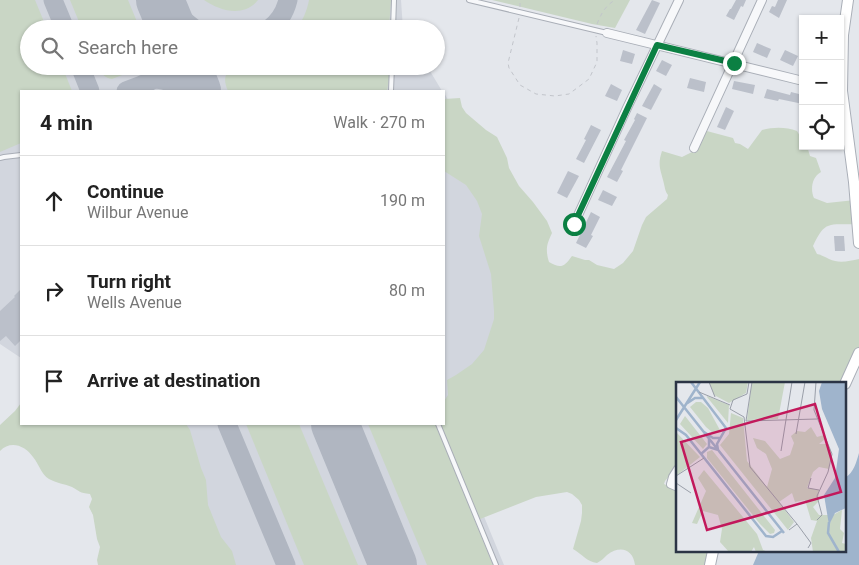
<!DOCTYPE html>
<html lang="en">
<head>
<meta charset="utf-8">
<style>
	:root { --surface:#fff; --page:#f6f6f6; --text:#222; --muted:#767676; --line:#e0e0e0 }
	body { margin:0; font-family:Roboto,sans-serif; background:var(--page); color:var(--text) }
	.controls { position:absolute; right:15px; top:15px; display:grid; overflow:hidden; border-radius:0px; box-shadow:0 1px 4px #0004 }
	.controls button { width:45px; height:45px; display:grid; place-items:center; padding:0; border:0; border-bottom:1px solid var(--line); background:var(--surface); color:var(--text); font:25px sans-serif }
	.stop { position:absolute; width:15px; height:15px; margin:-11px; border:4px solid #0b8043; border-radius:50%; background:#fff }
	.stop.end { background:#0b8043; border-color:#fff; box-shadow:0 1px 5px #0008 }
	.list { margin:0; padding:0; list-style:none }
	h2 { display:flex; justify-content:space-between; align-items:center; height:65px; margin:0; padding:0 20px; font-size:21px }
	h2 small { font-size:16px; font-weight:400; color:var(--muted) }
	.list li { display:grid; grid-template-columns:32px 1fr auto; gap:15px; align-items:center; box-sizing:border-box; height:90px; padding:0 20px; border-top:1px solid var(--line) }
	.list b { display:block; font-size:19px; white-space:nowrap }
	.list p { margin:0; font-size:16px; white-space:nowrap; color:var(--muted) }
	.list em { font-size:16px; font-style:normal; color:var(--muted) }
	.icon { flex:none; width:28px; height:28px; fill:none; stroke:currentColor; stroke-width:2; stroke-linecap:round; stroke-linejoin:round }
	.map { position:relative; flex:none; width:859px; height:565px; overflow:hidden }
	.search { position:absolute; background:var(--surface); box-shadow:0 1px 4px #0004; left:20px; top:20px; width:425px; height:55px; display:flex; align-items:center; gap:12px; box-sizing:border-box; padding:0 18px; border-radius:28px; color:var(--muted); font-size:19px }
	.panel { position:absolute; background:var(--surface); box-shadow:0 1px 4px #0004; left:20px; top:90px; width:425px; height:335px; border-radius:0px }
	.map>svg:first-child { display:block }
	.built { fill:#d2d6de }
	.green { fill:#c9d6c5 }
	.water { fill:#9fb4cc }
	.lines { fill:none; stroke-linecap:round; stroke-linejoin:round }
	.taxiway { stroke:#b0b6c1; stroke-width:19 }
	.runway { stroke:#b0b6c1; stroke-width:48 }
	.building { fill:#bbc0ca }
	.lane-casing { stroke:#a9aeb7; stroke-width:6 }
	.street-casing { stroke:#a9aeb7; stroke-width:10 }
	.secondary-casing { stroke:#a9aeb7; stroke-width:12 }
	.path { stroke:#c2c5cb; stroke-width:1; stroke-dasharray:4 4; stroke-linecap:butt }
	.lane { stroke:#f7f8fa; stroke-width:4 }
	.street { stroke:#f7f8fa; stroke-width:8 }
	.secondary { stroke:#fff; stroke-width:10 }
	.route { stroke:#0b8043; stroke-width:6 }
	.inset-river { fill:none; stroke:#9fb4cc; stroke-width:2.5 }
	.inset-road { fill:none; stroke:#9a9fa9; stroke-width:1 }
	.view { fill:#c2185b; fill-opacity:0.15; stroke:#c2185b; stroke-width:2.5 }
	.inset-edge { fill:none; stroke:#2b3445; stroke-width:2.5 }
</style>
</head>
<body>
<div class="map">
<svg width="859" height="565" viewBox="0 0 859 565">
	<rect width="100%" height="100%" fill="#e4e7ec"/>
	<g class="built">
		<path d="M0 0H401L403 29H29V66H427L442 91H21V358L0 344Z"/>
		<path d="M444 93 454 110 524 265 452 439 504 565H141L78 424H444Z"/>
	</g>
	<g class="green">
		<path d="M0 0H35L47 29H29V66H62L72 91H21V143L0 152Z"/>
		<path d="M70 0H128L140 29H82Z"/>
		<path d="M204 0H258C244 18 220 11 204 0Z"/>
		<path d="M309 0H391L389 29H297C303 19 307 11 309 0Z"/>
		<path d="M492 0H630L615 28 592 24Z"/>
		<path d="M98 66H145L112 79C104 78 101 73 98 66Z"/>
		<path d="M235 66H389V79L387 91H228C223 80 224 72 235 66Z"/>
		<path d="M460 98 462 107 466 113 486 130 497 137 507 158 509 168 519 186 533 202 547 221 552 233C547 244 545 249 549 262 561 269 564 267 572 256L585 260H589L597 265 614 269 623 263 633 251 642 225 646 217 667 199 668 195C665 191 665 188 664 184 661 170 657 166 662 151L682 157 692 152 703 130 733 138 735 143 740 144 748 149 762 130C774 127 786 127 797 131L803 141V146H807L810 156 816 158 821 172C812 177 810 189 814 198L827 203 855 200V224C829 225 825 220 813 246L817 254C822 255 825 257 829 259 839 264 849 261 859 259V354L845 384H780L771 382 763 384H678V466L665 481 664 484 678 491V551H713L710 565H635C633 549 620 545 607 555 604 558 601 561 597 563 587 562 582 554 573 549L581 521 582 513V505L579 500 572 494 567 492 536 497 475 521 493 565H427L368 424H444V401L448 395 447 380 456 375 472 364 484 350 494 319V311L491 274 479 236 482 214 477 201 466 185 444 171V99Z"/>
		<path d="M21 403V424H186L190 430 201 468 206 480 208 505 221 537 232 551 236 565H98L97 560 100 547 97 539 93 515 89 507 92 499 90 494C79 493 80 491 72 487 65 484 56 483 49 479 41 474 39 464 33 457 25 445 10 440 0 451V425L15 411Z"/>
		<path d="M246 424H299L358 565H304Z"/>
	</g>
	<path class="water" d="M859 453V565H753L759 551H845V478C854 472 856 463 859 453Z"/>
	<g class="lines">
		<g class="taxiway">
			<path d="M53 0 65 29"/>
			<path d="M166 0C173 12 183 20 195 29"/>
			<path d="M269 29C279 22 285 12 288 0"/>
			<path d="M80 66 90 91"/>
			<path d="M156 79C168 80 175 84 185 91"/>
			<path d="M126 91C140 85 159 81 165 66"/>
			<path d="M202 91C201 83 203 73 208 66"/>
			<path d="M227 424 286 565"/>
		</g>
		<g class="runway">
			<path d="M160 0 172 29"/>
			<path d="M187 66 197 91"/>
			<path d="M335 424 393 565"/>
		</g>
	</g>
	<g class="building">
		<path d="M652 0 660 3 645 34 636 30Z"/>
		<path d="M736 0H746L743 7 741 6 734 20 726 16 730 9H731Z"/>
		<path d="M778 0H787L779 18 769 12 772 6 775 7Z"/>
		<path d="M757 43 771 49 767 58 753 52Z"/>
		<path d="M623 50 635 54 632 64 620 61Z"/>
		<path d="M785 50 798 56 793 66 780 60Z"/>
		<path d="M662 60 672 65 666 76 656 71Z"/>
		<path d="M690 78 706 82 704 92 687 88Z"/>
		<path d="M734 81 755 85 753 94 732 89Z"/>
		<path d="M611 84 622 90 617 101 605 96Z"/>
		<path d="M654 84 662 89 651 110 642 106Z"/>
		<path d="M767 89 790 95 791 92 803 95V104L779 99 778 101 764 98Z"/>
		<path d="M726 107 734 111 725 130 717 127Z"/>
		<path d="M637 113 647 118 621 170 623 171 617 182 607 177 626 141 624 140 635 120 634 119Z"/>
		<path d="M591 125 601 130 584 163 576 159 586 140 584 139Z"/>
		<path d="M568 171 579 176 567 198 557 193Z"/>
		<path d="M603 190 617 197 612 206 598 200Z"/>
		<path d="M591 212 600 217 591 235 593 236 586 248 576 243Z"/>
		<path d="M834 236H844L845 251H835Z"/>
		<path d="M21 289V340L15 346 6 336 0 341V311L15 297 14 296Z"/>
	</g>
	<g class="lines">
		<defs>
			<g id="lane">
				<path d="M469 0 607 33"/>
				<path d="M393 29 394 0"/>
				<path d="M391 91 392 66"/>
				<path d="M0 158 4 157 21 155"/>
				<path d="M438 424 496 565"/>
			</g>
			<g id="street">
				<path d="M607 33 803 81"/>
				<path d="M694 148 762 0"/>
				<path d="M574 224 627 108 679 0"/>
				<path d="M678 469 673 477 671 484 678 487"/>
			</g>
			<g id="secondary">
				<path d="M848 0 843 35 842 91 854 182 859 243"/>
				<path d="M845 384 859 353"/>
				<path d="M710 565 713 551"/>
			</g>
		</defs>
		<use href="#lane" class="lane-casing"/>
		<use href="#street" class="street-casing"/>
		<use href="#secondary" class="secondary-casing"/>
		<g class="path">
			<path d="M520 7V0"/>
			<path d="M519 18 508 63 509 68 520 85 536 94 555 96 569 94 589 79 597 62V43L596 36"/>
			<path d="M597 24C601 14 605 6 615 0"/>
		</g>
		<use href="#lane" class="lane"/>
		<use href="#street" class="street"/>
		<use href="#secondary" class="secondary"/>
	</g>
	<g class="lines">
		<path class="route" d="M574 224 657 45 734 63"/>
	</g>
	<g transform="translate(676 382)">
		<rect width="170" height="170" fill="#e4e7ec"/>
		<path d="M33 0H72L70 11 53 21 38 13ZM76 0H109L102 37 71 38ZM31 14 53 23 52 41 31 15ZM20 20H25L32 26 45 50 37 51 30 45 14 25ZM55 31 67 36 71 79 91 105 96 87 90 72 81 66 77 56 89 59 104 77 114 73 118 61 115 54 121 49 129 50 135 45 141 55 148 53 149 57 143 62H151L155 69 153 87 143 85 137 90 131 106 143 108 142 120 137 125 143 133H152L154 141 157 133 166 128 164 147 168 151 166 161 170 162V170H137L135 156 141 139 135 138 129 118 119 120 116 111 103 120 118 140 112 148 44 63 53 52ZM9 34 31 62 27 67 4 42ZM1 51 24 75 0 94V51ZM36 68 99 148 98 151 94 152 84 142 31 76V70ZM28 88 81 152 87 168 92 170H80L78 165 75 170H53L44 160 46 147 42 133 27 129 21 142 16 141 30 109 22 96Z" fill="#c9d6c5"/>
		<path d="M146 0H170V126L159 131 153 143 148 113 159 96 163 67 146 27 143 9Z" fill="#9fb4cc"/>
		<path class="inset-river" d="M15 0 50 46 41 62 42 68 33 65M0 15 108 151M10 22 19 16H27M0 38 24 0M0 46 10 53 90 154 97 155 106 149M28 50 37 56H45M25 72 33 65V56M153 140 152 151 163 170"/>
		<path class="inset-road" d="M33 0 39 15M73 0 71 12 57 18 54 27 68 35 74 85 121 142 113 148M76 0 70 39 141 37M140 0 138 28 156 72 152 90 141 114 146 133 141 138M23 10 54 23M120 52 129 0M105 69 116 0M0 94 28 76M135 96 132 106 143 108M0 101 15 111M121 142 135 161 132 166"/>
		<path class="view" d="M139 22 165 110 31 148 5 60Z"/>
		<rect width="170" height="170" class="inset-edge"/>
	</g>
</svg>
<div class="controls">
<button>+</button>
<button>−</button>
<button><svg class="icon" aria-label="locate" viewBox="0 0 24 24"><circle cx="12" cy="12" r="6"/><path d="M12 2v4M12 18v4M2 12h4M18 12h4"/></svg></button>
</div>
<div class="stop" style="left:574px;top:224px"></div>
<div class="stop end" style="left:734px;top:63px"></div>
<div class="search"><svg class="icon" aria-label="search" viewBox="0 0 24 24"><circle cx="10" cy="10" r="6"/><path d="M15 15l6 6"/></svg>Search here</div>
<section class="panel">
<h2>4 min<small>Walk · 270 m</small></h2>
<ul class="list">
<li><svg class="icon" aria-label="ahead" viewBox="0 0 24 24"><path d="M12 20V5M6 11l6-6 6 6"/></svg><div><b>Continue</b><p>Wilbur Avenue</p></div><em>190 m</em></li>
<li><svg class="icon" aria-label="right" viewBox="0 0 24 24"><path d="M7 20v-9h11M14 6l5 5-5 5"/></svg><div><b>Turn right</b><p>Wells Avenue</p></div><em>80 m</em></li>
<li><svg class="icon" aria-label="arrive" viewBox="0 0 24 24"><path d="M6 21V4h12l-3 4 3 4H6"/></svg><div><b>Arrive at destination</b></div></li>
</ul>
</section>
</div>
</body>
</html>
